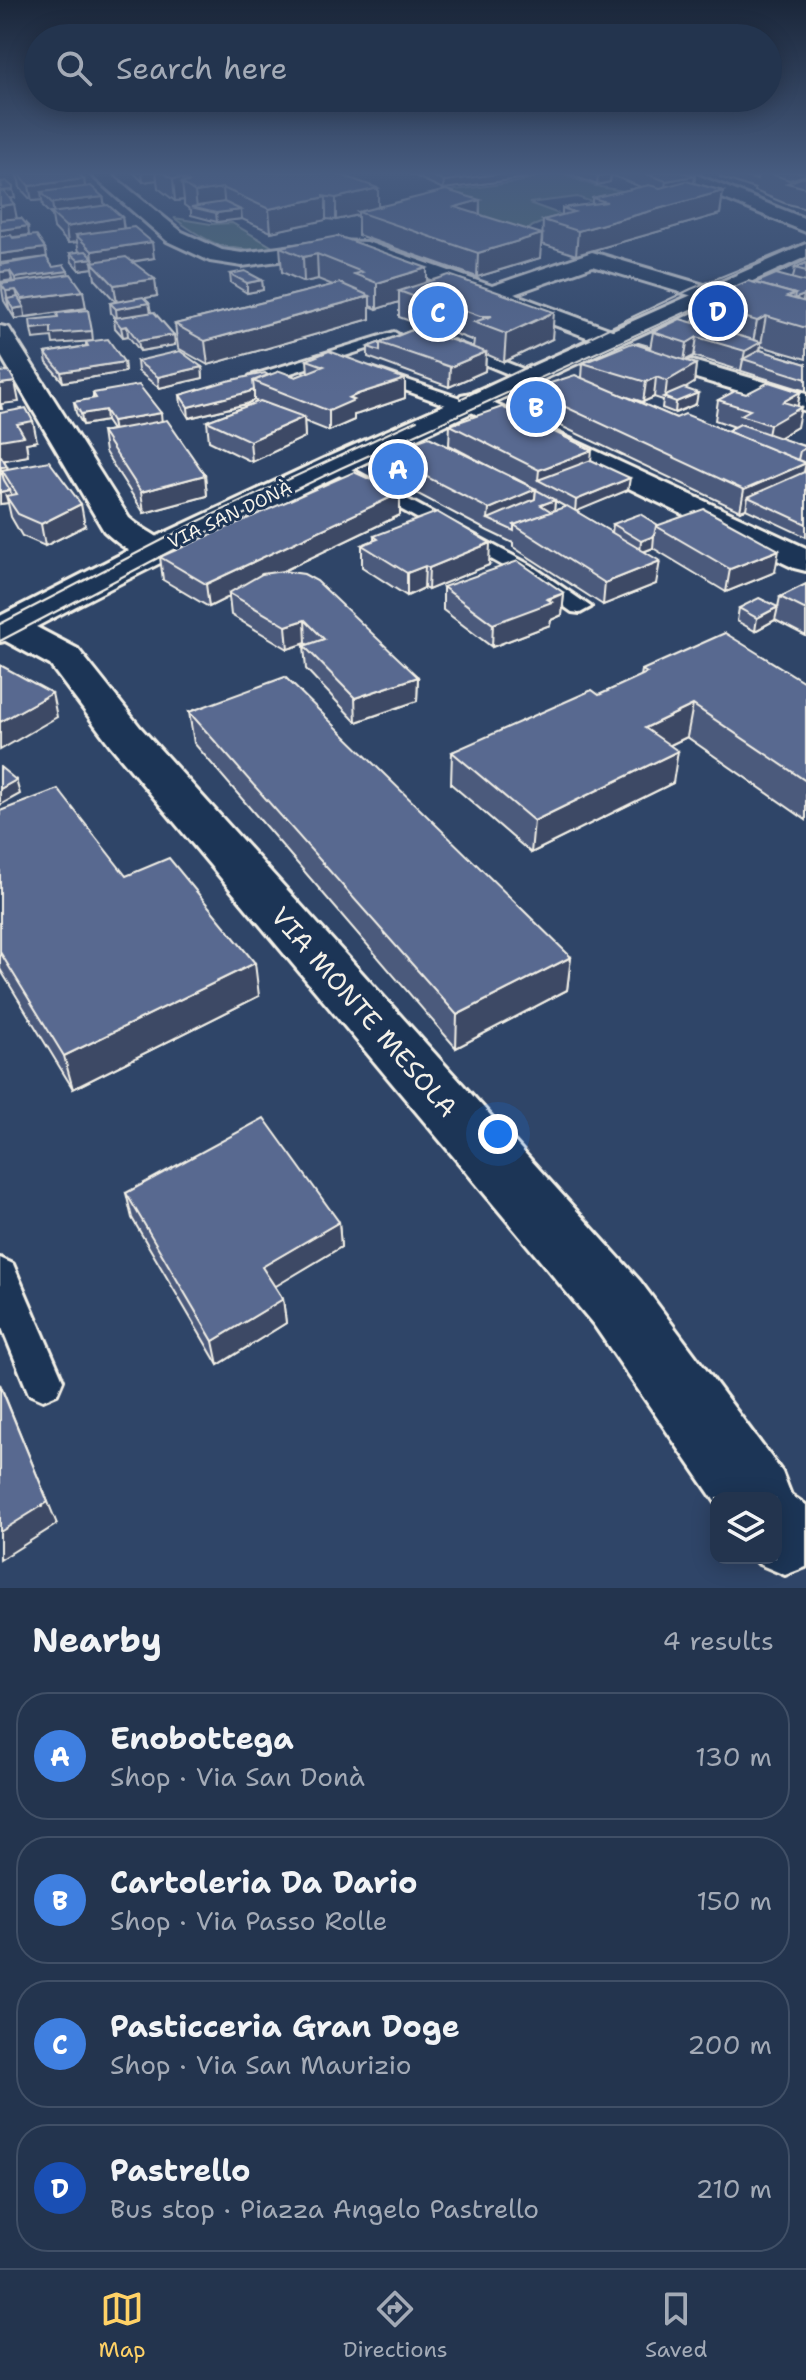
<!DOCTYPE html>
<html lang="en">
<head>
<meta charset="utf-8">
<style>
	:root { --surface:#23344e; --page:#2f3f58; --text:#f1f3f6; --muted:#a3aab6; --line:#404f66; --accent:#ffd166 }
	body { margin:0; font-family:"Shantell Sans",sans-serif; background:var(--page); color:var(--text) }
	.controls { position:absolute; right:24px; bottom:24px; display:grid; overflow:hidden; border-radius:16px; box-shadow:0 4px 20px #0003 }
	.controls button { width:72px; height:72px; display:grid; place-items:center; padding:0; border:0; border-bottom:2px solid var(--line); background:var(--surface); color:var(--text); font:40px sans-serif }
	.you { position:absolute; left:498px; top:1134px; width:28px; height:28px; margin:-20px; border:6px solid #fff; border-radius:50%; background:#1a73e8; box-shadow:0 0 0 12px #1a73e833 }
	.badge { display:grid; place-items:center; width:52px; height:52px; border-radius:50%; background:var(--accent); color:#fff; font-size:26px; font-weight:700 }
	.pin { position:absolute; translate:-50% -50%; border:4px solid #fff; box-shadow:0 2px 8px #0006 }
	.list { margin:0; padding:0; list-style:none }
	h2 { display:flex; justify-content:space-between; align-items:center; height:104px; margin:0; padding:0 32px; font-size:34px }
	h2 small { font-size:26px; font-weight:400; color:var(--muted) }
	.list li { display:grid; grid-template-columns:52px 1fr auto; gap:24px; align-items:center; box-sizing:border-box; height:128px; margin:0 16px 16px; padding:0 16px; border:2px solid var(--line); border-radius:32px }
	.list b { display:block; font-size:30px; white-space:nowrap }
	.list p { margin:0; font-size:26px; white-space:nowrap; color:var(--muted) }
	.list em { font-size:26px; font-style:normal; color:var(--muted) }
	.icon { flex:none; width:44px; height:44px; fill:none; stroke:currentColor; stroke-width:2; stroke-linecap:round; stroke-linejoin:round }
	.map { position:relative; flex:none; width:806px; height:1588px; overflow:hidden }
	.search { position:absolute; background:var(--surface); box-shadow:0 4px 20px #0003; left:24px; right:24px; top:24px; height:88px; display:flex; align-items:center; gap:20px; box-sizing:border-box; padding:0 28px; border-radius:44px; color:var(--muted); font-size:30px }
	.sheet { height:680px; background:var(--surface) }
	nav { display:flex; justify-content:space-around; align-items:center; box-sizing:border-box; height:112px; border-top:2px solid var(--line); background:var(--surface); font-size:22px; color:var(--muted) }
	nav a { display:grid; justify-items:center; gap:4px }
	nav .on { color:var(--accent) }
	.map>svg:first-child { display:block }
	.green { fill:#506f6f; stroke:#a2b0ac; stroke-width:2 }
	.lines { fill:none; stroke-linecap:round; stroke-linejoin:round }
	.lane-casing { stroke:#f4f1e8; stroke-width:6 }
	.street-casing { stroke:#f4f1e8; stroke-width:6 }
	.secondary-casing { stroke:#f4f1e8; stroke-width:6 }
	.lane { fill:#1d3557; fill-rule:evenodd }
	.street { fill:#1d3557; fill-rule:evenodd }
	.secondary { fill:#1d3557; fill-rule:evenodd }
	.tram { stroke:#f4f1e8; stroke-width:2 }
	.wall { fill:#4c5a7c; stroke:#f4f1e8; stroke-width:2; fill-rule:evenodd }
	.shaded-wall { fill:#3e4a65; stroke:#f4f1e8; stroke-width:2 }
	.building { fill:#586990; stroke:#f4f1e8; stroke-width:2 }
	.labels { text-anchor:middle; stroke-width:6; stroke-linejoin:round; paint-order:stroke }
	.far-street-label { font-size:18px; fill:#f4f1e8; stroke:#1d3557 }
	.near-street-label { font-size:26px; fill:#f4f1e8; stroke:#1d3557 }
</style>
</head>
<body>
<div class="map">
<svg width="806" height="1588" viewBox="0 0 806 1588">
	<rect width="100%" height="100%" fill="#2f4568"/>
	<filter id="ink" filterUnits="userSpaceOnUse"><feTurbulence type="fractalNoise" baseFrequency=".0125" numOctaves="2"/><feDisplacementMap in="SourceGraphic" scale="16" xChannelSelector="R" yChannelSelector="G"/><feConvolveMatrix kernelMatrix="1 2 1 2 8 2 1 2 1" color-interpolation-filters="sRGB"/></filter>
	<g filter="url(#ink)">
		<g class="green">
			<path d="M556 172 595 186 640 194 601 205 577 197 529 203 562 215 533 226 520 236 440 192 517 182Z"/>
			<path d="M174 218 211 224 232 223 276 249C227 252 213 247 174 218Z"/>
		</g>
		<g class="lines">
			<defs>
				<g id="lane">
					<path d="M394 332 401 336 399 339 262 382 256 384 248 379 250 376Z"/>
					<path d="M453 341 533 373 535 376 527 381 521 379 448 349 445 346Z"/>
					<path d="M372 368 469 401 471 405 463 410 457 409 366 376V370Z"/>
					<path d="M334 460 532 566 591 607 580 613 572 612 518 574 328 469 325 465Z"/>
					<path d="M0 1258 13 1264 63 1380 57 1394 43 1400 29 1394 0 1323Z"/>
				</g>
				<g id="street">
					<path d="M88 172H108L182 232 222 250 242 253 331 241 367 242 492 286 592 252 714 288 718 293 714 298 706 300 593 266 514 294 620 333 624 338 620 343 611 346 363 254H331L242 266 210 261 167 241Z"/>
					<path d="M0 326 9 328 12 333 129 518C142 530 162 536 172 550L167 557C143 563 121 547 104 531L0 354Z"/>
					<path d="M638 345 806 394V411L629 358 625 353 629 348Z"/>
					<path d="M471 393 806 548V571L794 568 461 407 457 401 461 395Z"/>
					<path d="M8 616 21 619 78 649 140 727 640 1281 782 1472 791 1495 806 1505V1567L785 1575 759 1564 754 1558H776V1498H716V1503L594 1325 110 745 50 665 0 638V618Z"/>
				</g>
				<g id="secondary">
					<path d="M665 172H689L806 219V232L668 176Z"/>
					<path d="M806 244V258C540 381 272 501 13 639L0 642V616L143 543 323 459Z"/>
				</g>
			</defs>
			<use href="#lane" class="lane-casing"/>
			<use href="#street" class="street-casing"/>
			<use href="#secondary" class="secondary-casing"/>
			<use href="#lane" class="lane"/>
			<use href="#street" class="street"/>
			<use href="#secondary" class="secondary"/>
			<g class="tram">
				<path d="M460 399 691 289 806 242"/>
				<path d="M0 624 199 521 417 420"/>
				<path d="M0 641 215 528 341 468 806 258"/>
			</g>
		</g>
		<g class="wall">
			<path d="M15 172H76L84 179 85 187 103 197 105 205 122 217 124 228 154 258 132 262 157 296 144 298 149 303 151 313 174 335 175 345 140 351 128 336 123 337 115 328 114 318H116L111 313 110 303 116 302 95 279 93 268 79 270 72 262 70 253 79 252 77 242 68 243 54 228 52 216 43 207 42 200 32 201 20 188 19 181Z"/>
			<path d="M133 172H310L378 206 480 200V215L540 258 477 277 358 235V215L336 220 326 219 271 232 242 219 217 222 191 215V210L184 205V200L175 201 158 188 157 180 143 182Z"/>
			<path d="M406 172H527L526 178 443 189Z"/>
			<path d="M564 172H682L695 176 694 183 723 191 720 214 576 255 542 244 543 220 562 215V208L592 204V198L641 187 611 175 610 182 597 185Z"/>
			<path d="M721 172H806V209L784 203 755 191V189L720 177Z"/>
			<path d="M280 247 427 268V282L552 339 504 362 486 354 485 371 449 387 368 357V347L417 328 473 348 474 341 432 325 426 327 399 317V302L377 309 370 306V319L208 365 178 348 175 324 333 285 318 279 304 282 282 272Z"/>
			<path d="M806 263V359L761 346 760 350 806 364V391L694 356 686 360 696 364 694 383 685 388 696 404 675 413 662 408 663 400 654 397 643 402 621 395 676 418 727 431 735 427 715 420 718 400 746 394 800 392 797 406V427L779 438 804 446 806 442V537L746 509 740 511 527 410 529 390 582 378 583 363 650 349 653 332 693 323 696 303 755 283 793 278 795 268Z"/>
			<path d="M0 265 53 267 69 275 86 308 15 319 4 301 1 284 13 282 12 280 0 282Z"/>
			<path d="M230 274 262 280 263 290 247 293 231 283Z"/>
			<path d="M86 342 124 362 125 372 63 382 47 363 45 353 86 346Z"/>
			<path d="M307 360 405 379V398L358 414 354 415V420L329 431 304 421 305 437 252 462 209 441 207 421 258 402 254 400 246 404 189 418 181 405 180 395 268 375 296 377 308 373Z"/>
			<path d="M137 361 202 367 203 378 159 388 138 371Z"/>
			<path d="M93 393 162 421 205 475 207 496 144 513 105 452 102 432 112 430 106 421 83 425 76 413 74 402 93 399Z"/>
			<path d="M0 413 37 441 26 443 28 456 4 460 8 469 85 526 45 546 22 536 11 517 8 503 0 504Z"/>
			<path d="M450 425 591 460 628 490 575 511 612 533 613 524 658 525 775 572 726 592 653 548 643 552 656 584 603 605 513 547V543L488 531 382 475V454L502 473 449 445ZM555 501 566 507 554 511Z"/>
			<path d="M400 493V515L283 571 418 677 417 701 356 722 306 669 304 646 308 645 306 643 288 649 231 615 229 597 209 607 163 580 160 557Z"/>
			<path d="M374 536 489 565 428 590 424 588 407 596 362 567V545L374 540Z"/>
			<path d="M806 584V636L775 620 755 631 737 621 739 608 778 607 780 597Z"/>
			<path d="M443 587 564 593 562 615 551 620 550 625 492 647 443 610Z"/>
			<path d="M642 670 806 683V820L687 737 670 745 673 783 531 853 451 784 452 752 599 695 641 676Z"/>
			<path d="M189 712 571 957 567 990 456 1048 194 743Z"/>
			<path d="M0 811 126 876 259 996 73 1089 0 969Z"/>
			<path d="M126 1193 339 1222 341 1247 275 1286 283 1299 286 1323 218 1365 132 1218Z"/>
		</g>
		<g class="shaded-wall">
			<path d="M142 172H156L157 180 143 182Z"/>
			<path d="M513 172H527L526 178 443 189 444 181Z"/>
			<path d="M611 174 610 182 597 185 598 176Z"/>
			<path d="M695 176 693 191 664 196 666 181Z"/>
			<path d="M183 178 184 184 182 183 184 200 175 201 173 179Z"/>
			<path d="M84 179 86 194 41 192 42 200 32 201 29 186Z"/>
			<path d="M0 180 2 191 13 190 15 198 0 200Z"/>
			<path d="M223 188 225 211 197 208 195 192Z"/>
			<path d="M378 188V211L358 212V215L336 220V198Z"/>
			<path d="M723 191 720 214 576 255 578 231Z"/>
			<path d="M103 197 106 212 54 215 52 203Z"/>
			<path d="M326 197V220L271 232 269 209Z"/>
			<path d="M480 200 479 223 455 207Z"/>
			<path d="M14 204 17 219 0 221V206Z"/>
			<path d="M241 210 242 219 217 222 216 213Z"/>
			<path d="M122 217 124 233 76 235 77 242 68 243 66 227Z"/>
			<path d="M28 226 29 235 0 239V230Z"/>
			<path d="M542 234 540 258 477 277 478 253Z"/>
			<path d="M152 242 154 258 97 267 94 265 92 251Z"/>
			<path d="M45 248 47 257 0 263V254Z"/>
			<path d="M317 254 318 279 304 282 303 257Z"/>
			<path d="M93 258 94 264 92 262 93 268 79 270 78 260Z"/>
			<path d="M427 268V293L399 291V302L377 309V283Z"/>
			<path d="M10 271 12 280 0 282V272Z"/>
			<path d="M68 271 70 280 16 288 15 278Z"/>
			<path d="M155 279 157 296 117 303 114 285Z"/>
			<path d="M262 280 263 290 247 293V283Z"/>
			<path d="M16 290 20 307 7 299 9 309 6 291Z"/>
			<path d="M83 291 86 308 25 317 22 299Z"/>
			<path d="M804 295 800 318 794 299Z"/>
			<path d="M370 296V319L208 365 205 341Z"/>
			<path d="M433 299 432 325 426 327V301Z"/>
			<path d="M149 303 151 313 117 319 116 309Z"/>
			<path d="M24 307 25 317 15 319 13 309Z"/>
			<path d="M554 312 552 339 504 362 506 334Z"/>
			<path d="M766 316 758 361 743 359 741 370 745 351 752 347 757 321Z"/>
			<path d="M127 326 128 336 123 337 121 327Z"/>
			<path d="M51 327 92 331 93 341 53 344 52 337 33 339 31 329Z"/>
			<path d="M174 335 175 345 140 351 138 341Z"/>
			<path d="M697 337 694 356 684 361 687 343Z"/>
			<path d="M486 352 485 371 449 387 450 367Z"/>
			<path d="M124 362 125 372 63 382 61 372Z"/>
			<path d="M696 364 694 383 668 399 665 398 667 381Z"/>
			<path d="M202 367 203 378 159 388 158 377Z"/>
			<path d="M656 377 654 397 643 402 646 382Z"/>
			<path d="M405 379V398L358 414 354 415V420L329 431V411L349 398 358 394Z"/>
			<path d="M15 382 19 402 1 404 2 409H0V384Z"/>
			<path d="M254 390V400L246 404 189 418 188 407Z"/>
			<path d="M800 392 797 410 801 407 797 427 766 445 770 425 783 402Z"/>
			<path d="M698 393 696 404 675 413 676 402Z"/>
			<path d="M105 410 106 421 83 425 81 414Z"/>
			<path d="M161 413 162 424 114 433 112 421Z"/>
			<path d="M304 417 305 437 252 462 250 441Z"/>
			<path d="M3 421H33L37 441 26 443 28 456 0 461V440Z"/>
			<path d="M592 450 590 471 538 480 539 470Z"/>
			<path d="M806 463 801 484 748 497 746 509 740 511 744 490Z"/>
			<path d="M7 466 9 477 2 470 3 478 0 479V467Z"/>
			<path d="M205 475 207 496 144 513 141 492Z"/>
			<path d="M630 478 628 490 575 512 576 500Z"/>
			<path d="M536 489 534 511 488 519 489 509Z"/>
			<path d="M10 490 13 502 6 496 8 503 0 504V492Z"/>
			<path d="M400 493V515L233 595 229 593V597L209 607 206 584Z"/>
			<path d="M555 500 554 512 541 517V505Z"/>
			<path d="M81 504 85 526 45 546 41 524Z"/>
			<path d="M654 536 653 548 640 553 641 541Z"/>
			<path d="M490 543 489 565 428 590 429 568Z"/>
			<path d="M779 550 775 572 726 592 730 569Z"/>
			<path d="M660 561 656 584 603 605 605 583Z"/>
			<path d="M425 566 424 588 407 596V573Z"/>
			<path d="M564 593 562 615 551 620 550 625 492 647 493 624Z"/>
			<path d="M778 607 775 620 755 631 757 618Z"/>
			<path d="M305 620 306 643 288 649 286 626Z"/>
			<path d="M418 677 417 701 356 722 355 698Z"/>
			<path d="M52 693 57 717 0 750V722Z"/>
			<path d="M693 705 687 737 641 759 645 728Z"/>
			<path d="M678 751 673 783 531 853 534 821Z"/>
			<path d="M16 780 20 794 0 805V789Z"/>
			<path d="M571 957 567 990 456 1048 457 1015Z"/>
			<path d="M255 963 259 996 73 1089 64 1056Z"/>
			<path d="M339 1222 341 1247 266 1292 262 1267Z"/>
			<path d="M283 1299 286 1323 218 1365 213 1341Z"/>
			<path d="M0 1384 57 1524 0 1560Z"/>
		</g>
		<g class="building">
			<path d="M29 172H76L84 179 29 186 18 173Z"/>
			<path d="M162 172H310L312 173 333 172 378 188 336 198 322 196 326 197 269 209 223 188 195 192 182 183 189 182 183 178 173 179Z"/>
			<path d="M423 172H513L444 181Z"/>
			<path d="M585 172H604L611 174 598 176Z"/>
			<path d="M641 172H682L695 176 666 181Z"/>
			<path d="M728 172H758L757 180Z"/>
			<path d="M766 172H801L806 173V175L789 180Z"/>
			<path d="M806 176V188L787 183Z"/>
			<path d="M6 181 13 187V190L0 191V187H2L1 182Z"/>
			<path d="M686 181 723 191 578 231 543 220 574 212 562 208 607 202 592 198 649 185 660 188Z"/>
			<path d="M91 186 103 197 52 203 41 192Z"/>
			<path d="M446 190 480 200 455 207 542 234 478 253 358 212Z"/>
			<path d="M4 191 14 204 0 206V192Z"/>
			<path d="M224 202 241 210 216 213 191 207Z"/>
			<path d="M108 205 122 217 66 227 51 213Z"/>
			<path d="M21 218 28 226 0 230V220Z"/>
			<path d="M134 227 152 242 92 251 76 235Z"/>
			<path d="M11 235 13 238 36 235 45 248 0 254V237Z"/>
			<path d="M338 236 427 268 377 283 354 274 362 272 317 254 303 257 280 247Z"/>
			<path d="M86 251 93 258 78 260 70 253Z"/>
			<path d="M46 257 53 267 64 265 68 271 15 278 10 271 0 272V265Z"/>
			<path d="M126 257 155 279 114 285 92 262Z"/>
			<path d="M806 263V271L795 268Z"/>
			<path d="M245 271 262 280 247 283 230 274Z"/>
			<path d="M71 274 83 291 22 299 16 290 6 291 1 284Z"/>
			<path d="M776 274 806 282V295H804L794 299 795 294 755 283Z"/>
			<path d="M449 275 554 312 506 334 474 322 492 316H480L433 299 426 301 399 291Z"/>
			<path d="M748 281 795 294 787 297 806 302V328L766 316 757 321 696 303Z"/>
			<path d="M340 283 370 296 205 341 175 324Z"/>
			<path d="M18 297 24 307 13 309 7 299Z"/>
			<path d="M143 297 149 303 116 309 110 303Z"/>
			<path d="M88 310 92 331 51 334V327L31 329 30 320 58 317 57 313Z"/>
			<path d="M154 312 174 335 138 341 127 326 121 327 114 318Z"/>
			<path d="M680 319 761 342 745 351 697 337 687 343 653 332Z"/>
			<path d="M417 328 486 352 450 367 380 343Z"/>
			<path d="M108 339 124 362 61 372 45 353 88 346 86 342Z"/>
			<path d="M386 340 380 343V351L368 347Z"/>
			<path d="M632 343 696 364 667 381 656 377 646 382 583 363Z"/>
			<path d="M760 350 806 364V379L743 359Z"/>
			<path d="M180 351 202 367 158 377 137 361Z"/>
			<path d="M329 351 405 379 358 394 349 398 354 400 329 411 253 381 280 371 296 377 324 366 307 360Z"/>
			<path d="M9 371 15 382 0 384V372Z"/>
			<path d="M265 373 268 375 253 381 254 390 245 393 188 407 180 395 227 381Z"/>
			<path d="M575 375 676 418 685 414 806 463 744 490 529 390Z"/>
			<path d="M769 382 800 392 783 402 801 407 770 425 741 415 750 410 718 400 735 391 746 394Z"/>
			<path d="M139 385 161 413 112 421 105 410 81 414 74 402 96 398 93 393Z"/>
			<path d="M684 388 698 393 676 402 663 397Z"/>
			<path d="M260 401 304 417 250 441 207 421Z"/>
			<path d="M502 407 592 450 539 470 450 425Z"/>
			<path d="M26 408 33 421 17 424 24 436 0 440V413Z"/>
			<path d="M167 420 205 475 141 492 102 432Z"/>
			<path d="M740 424 806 447V448L800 451 798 460 727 431Z"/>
			<path d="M429 437 536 489 489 509 382 454Z"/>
			<path d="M0 456H1L7 466 0 467Z"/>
			<path d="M591 460 630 478 576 500 538 480Z"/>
			<path d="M49 461 81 504 41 524 18 514 6 496 17 494 2 470Z"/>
			<path d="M354 472 400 493 206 584 160 557Z"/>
			<path d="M804 472 806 473V524L748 497Z"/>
			<path d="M0 474H2L4 480 10 490 0 492Z"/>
			<path d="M511 477H513L555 500 541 505 552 512 514 525V531L488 519 535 499 536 489Z"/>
			<path d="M567 506 660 561 605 583 514 525Z"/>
			<path d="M704 509 779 550 730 569 656 526Z"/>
			<path d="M437 512 490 543 429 568 425 566 407 573 362 545 378 539 374 536Z"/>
			<path d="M640 514 658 525 656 526 654 536 641 541 613 524Z"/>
			<path d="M518 561 564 593 547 599 552 602 493 624 443 587Z"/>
			<path d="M283 571 304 574 317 581 418 677 355 698 304 646 324 639 305 620 286 626 229 593 262 574Z"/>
			<path d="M806 584V610L780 597Z"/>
			<path d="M759 598 778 607 757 618 739 608Z"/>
			<path d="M725 633 806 683V781L693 705 645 728 678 751 534 821 452 752 592 690 599 695 647 673 642 670Z"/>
			<path d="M0 665 52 693 0 722Z"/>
			<path d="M285 677 571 957 457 1015 189 712Z"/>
			<path d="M0 767 16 780 0 789Z"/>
			<path d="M58 789 126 876 169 858 255 963 64 1056 0 952V811Z"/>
			<path d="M264 1118 339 1222 262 1267 283 1299 213 1341 126 1193Z"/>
			<path d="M0 1385 48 1502 0 1532Z"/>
		</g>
	</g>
	<linearGradient id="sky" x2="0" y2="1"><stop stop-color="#1a2639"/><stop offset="0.44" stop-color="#475c80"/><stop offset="1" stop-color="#475c80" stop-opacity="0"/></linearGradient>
	<rect width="806" height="394" fill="url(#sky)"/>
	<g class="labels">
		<g class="far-street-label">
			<text transform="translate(230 515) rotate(-25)" y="6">VIA SAN DONÀ</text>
		</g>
		<g class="near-street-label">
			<text transform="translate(364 1012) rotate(49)" y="9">VIA MONTE MESOLA</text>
		</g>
	</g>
</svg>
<div class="controls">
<button><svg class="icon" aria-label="layers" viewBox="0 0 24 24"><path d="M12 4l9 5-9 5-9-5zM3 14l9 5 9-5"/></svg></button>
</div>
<div class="you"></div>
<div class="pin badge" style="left:398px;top:469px;background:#3f7fe0">A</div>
<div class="pin badge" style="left:536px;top:407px;background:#3f7fe0">B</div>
<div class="pin badge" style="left:438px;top:312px;background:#3f7fe0">C</div>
<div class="pin badge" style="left:718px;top:311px;background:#1a4fb4">D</div>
<div class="search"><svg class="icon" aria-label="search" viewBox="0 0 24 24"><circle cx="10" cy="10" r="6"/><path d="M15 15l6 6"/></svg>Search here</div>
</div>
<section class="sheet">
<h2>Nearby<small>4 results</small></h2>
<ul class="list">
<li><span class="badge" style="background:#3f7fe0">A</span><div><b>Enobottega</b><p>Shop · Via San Donà</p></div><em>130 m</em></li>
<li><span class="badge" style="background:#3f7fe0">B</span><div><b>Cartoleria Da Dario</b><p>Shop · Via Passo Rolle</p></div><em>150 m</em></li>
<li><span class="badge" style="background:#3f7fe0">C</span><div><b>Pasticceria Gran Doge</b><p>Shop · Via San Maurizio</p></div><em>200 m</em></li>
<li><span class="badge" style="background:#1a4fb4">D</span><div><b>Pastrello</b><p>Bus stop · Piazza Angelo Pastrello</p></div><em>210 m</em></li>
</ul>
</section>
<nav>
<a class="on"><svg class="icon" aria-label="map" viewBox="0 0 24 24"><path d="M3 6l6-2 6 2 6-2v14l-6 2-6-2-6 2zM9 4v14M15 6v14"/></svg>Map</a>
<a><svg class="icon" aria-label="directions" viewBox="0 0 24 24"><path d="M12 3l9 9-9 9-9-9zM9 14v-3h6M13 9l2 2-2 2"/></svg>Directions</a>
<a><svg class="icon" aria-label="saved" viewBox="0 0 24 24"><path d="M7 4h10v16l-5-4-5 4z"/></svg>Saved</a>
</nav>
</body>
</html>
